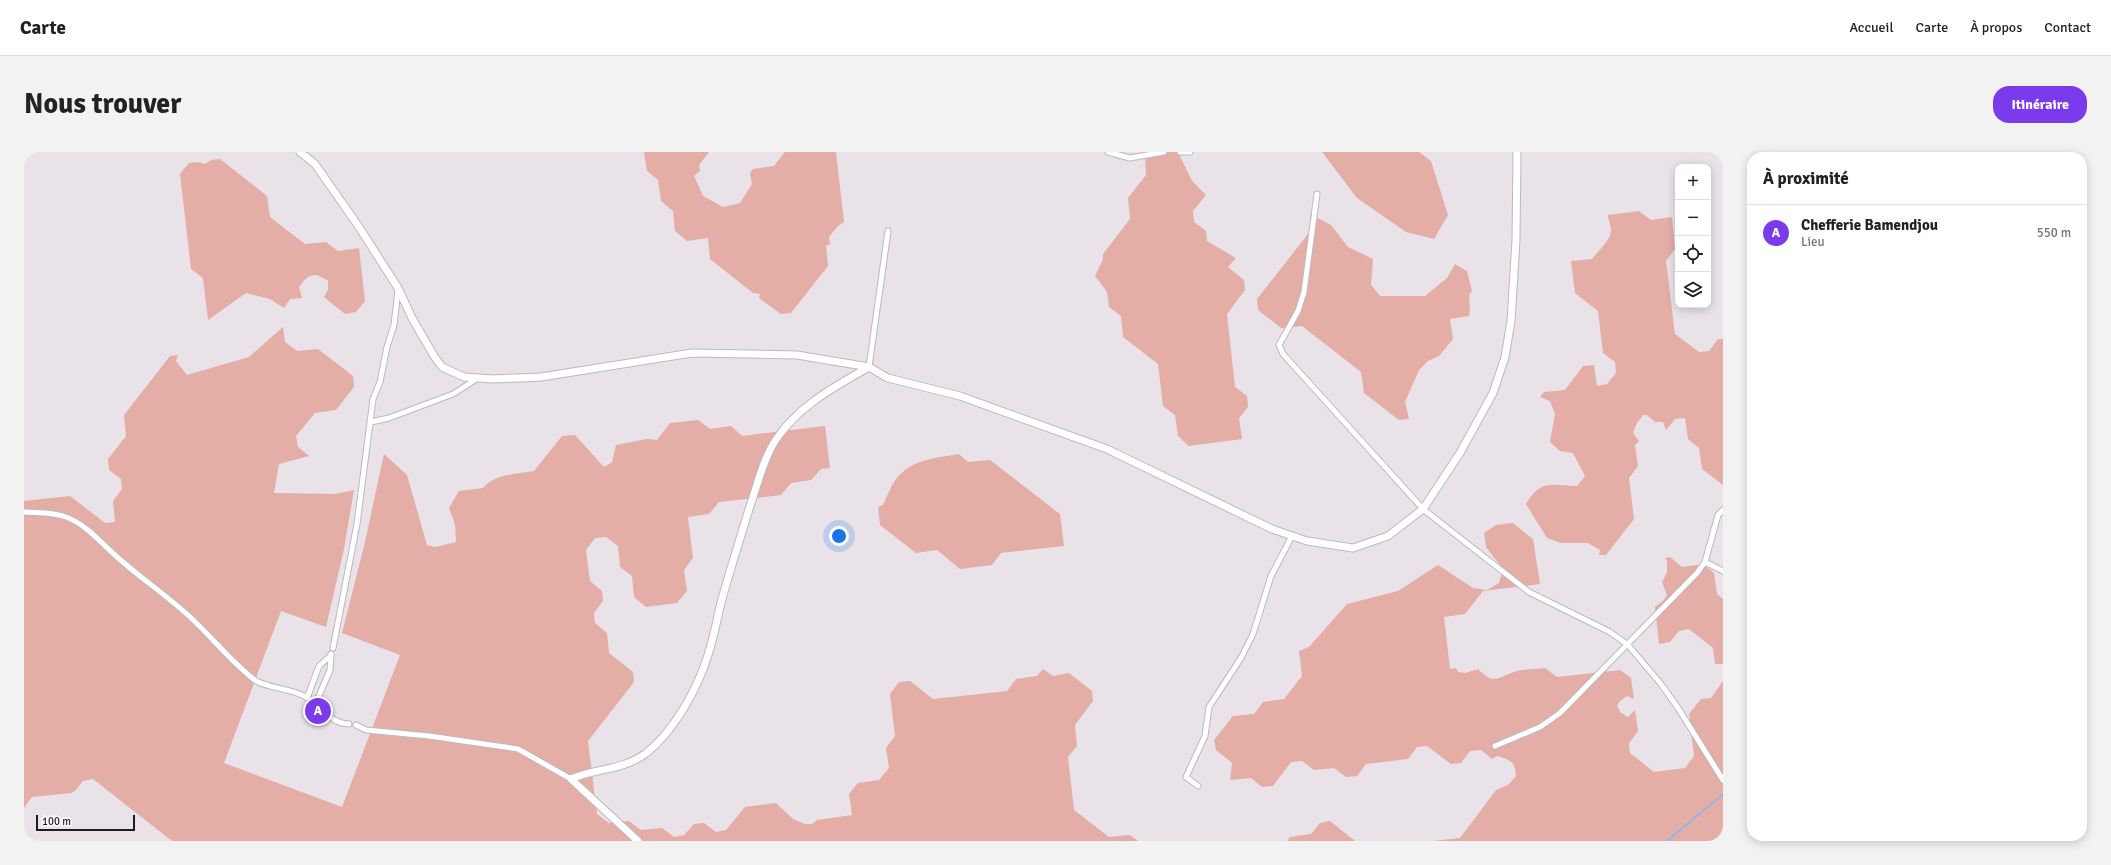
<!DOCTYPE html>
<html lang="fr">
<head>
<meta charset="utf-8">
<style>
	:root { --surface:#fff; --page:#f2f2f2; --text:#222; --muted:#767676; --line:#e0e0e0; --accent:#7c3aed }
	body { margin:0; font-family:Signika,sans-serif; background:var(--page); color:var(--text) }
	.controls { position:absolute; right:12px; top:12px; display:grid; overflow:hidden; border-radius:8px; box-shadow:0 2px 10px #0003 }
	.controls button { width:36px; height:36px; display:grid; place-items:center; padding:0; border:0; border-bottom:1px solid var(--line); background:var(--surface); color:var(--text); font:20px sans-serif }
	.scale { position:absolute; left:12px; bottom:10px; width:99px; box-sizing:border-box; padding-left:4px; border:2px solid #1f1d1f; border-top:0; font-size:11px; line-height:14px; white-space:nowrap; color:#1f1d1f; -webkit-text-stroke:3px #fff; paint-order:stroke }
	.you { position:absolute; left:815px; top:384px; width:14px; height:14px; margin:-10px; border:3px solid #fff; border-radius:50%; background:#1a73e8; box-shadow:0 0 0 6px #1a73e833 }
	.badge { display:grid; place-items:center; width:26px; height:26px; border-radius:50%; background:var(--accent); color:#fff; font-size:13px; font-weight:700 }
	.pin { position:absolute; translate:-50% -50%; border:2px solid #fff; box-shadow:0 1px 4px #0006 }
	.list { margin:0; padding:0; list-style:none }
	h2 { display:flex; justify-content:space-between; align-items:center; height:52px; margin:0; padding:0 16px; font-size:17px }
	h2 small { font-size:13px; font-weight:400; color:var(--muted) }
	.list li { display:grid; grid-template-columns:26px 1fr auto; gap:12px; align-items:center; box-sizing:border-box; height:56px; padding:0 16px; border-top:1px solid var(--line) }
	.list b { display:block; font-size:15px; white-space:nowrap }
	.list p { margin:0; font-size:13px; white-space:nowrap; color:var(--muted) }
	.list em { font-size:13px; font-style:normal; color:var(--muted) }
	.icon { flex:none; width:22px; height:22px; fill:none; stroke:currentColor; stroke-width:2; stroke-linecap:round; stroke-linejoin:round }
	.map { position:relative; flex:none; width:1699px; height:689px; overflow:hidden; border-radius:16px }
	header { display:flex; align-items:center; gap:24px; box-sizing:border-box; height:56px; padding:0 20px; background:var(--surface); border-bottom:1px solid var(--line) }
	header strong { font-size:19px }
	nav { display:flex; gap:22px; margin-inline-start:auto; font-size:14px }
	.intro { display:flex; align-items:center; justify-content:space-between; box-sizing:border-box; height:96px; padding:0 24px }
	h1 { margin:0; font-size:28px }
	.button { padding:10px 18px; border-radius:16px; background:var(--accent); color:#fff; font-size:14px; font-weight:700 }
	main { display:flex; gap:24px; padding:0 24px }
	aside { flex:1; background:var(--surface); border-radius:16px; box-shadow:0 2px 10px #0003 }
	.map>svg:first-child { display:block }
	.green { fill:#e4ada5 }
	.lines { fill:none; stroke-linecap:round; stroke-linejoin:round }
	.stream { stroke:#93b4e4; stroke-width:2 }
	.street-casing { stroke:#beb8bf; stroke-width:7 }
	.secondary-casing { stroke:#beb8bf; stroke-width:9 }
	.street { stroke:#fff; stroke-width:5 }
	.secondary { stroke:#fff; stroke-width:7 }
</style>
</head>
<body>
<header>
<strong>Carte</strong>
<nav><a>Accueil</a><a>Carte</a><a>À propos</a><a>Contact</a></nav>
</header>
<div class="intro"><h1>Nous trouver</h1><a class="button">Itinéraire</a></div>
<main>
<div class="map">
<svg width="1699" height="689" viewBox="0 0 1699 689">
	<rect width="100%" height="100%" fill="#e9e2e9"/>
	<g class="green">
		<path d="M620 0H685L675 13 676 19 670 24 679 44 699 55 716 51 728 32 726 21 729 17 750 14 761 0H812L820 70 814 74 805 85 806 93H802L804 114 767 161 757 162 735 146 736 142 729 141 686 107 684 86 663 89 651 79 649 59 637 49 634 28 623 19Z"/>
		<path d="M1121 0H1154L1168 29 1182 43 1169 59 1170 70 1182 79 1183 89 1212 106 1204 115 1220 128 1221 138 1203 162 1211 235 1223 244 1224 255 1215 266 1218 287 1165 294 1154 284 1151 263 1139 254 1134 212 1099 185 1097 164 1085 155 1083 140 1071 124 1079 107V102L1106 67 1104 46 1122 23Z"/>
		<path d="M1298 0H1395L1407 9 1424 63 1410 87 1382 80 1333 46Z"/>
		<path d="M196 7 243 44 246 65 281 92 302 90 314 99 335 96 341 149 332 160 321 162 300 145 304 138V129C289 119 285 122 275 135L278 146 266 147 260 156 246 147 222 141 184 168 179 126 167 117 156 22 165 11 174 10 181 12 187 8Z"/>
		<path d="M1615 59 1627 68 1648 65 1651 97 1642 109 1651 182 1675 200 1685 199 1694 187H1699V333L1678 317 1675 296 1664 287 1661 266 1651 267 1642 278 1639 270H1631L1623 263H1619L1613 271 1609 281 1615 289 1611 293 1614 314 1605 326 1610 367 1582 403H1575L1576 398 1564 391H1537L1523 386 1502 352C1516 327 1528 333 1553 334L1561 324 1549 301 1536 299 1526 290 1531 262 1526 249 1516 245 1520 240 1541 238 1559 214 1570 213 1573 234 1583 232 1592 221 1591 210 1579 201 1574 159 1551 141 1547 109 1568 107C1574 99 1587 88 1587 78 1587 74 1584 67 1584 63Z"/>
		<path d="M1286 62 1307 73 1324 95 1349 107 1347 133 1356 144H1401L1423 126 1431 112 1443 119 1448 139 1445 143 1446 158 1445 164 1426 167 1429 187 1415 204 1404 209 1395 218 1381 250 1385 267 1375 268 1340 241 1337 220 1278 174 1257 176 1234 158 1233 147 1288 77Z"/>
		<path d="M259 175 261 190 273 199 294 197 329 224 330 235 312 258 291 261 272 284 274 295 285 304 255 312 250 341 311 342 330 338 320 397 302 475 257 459 200 611 318 655 376 503 318 481 341 390 360 302 383 323 403 393 411 395 432 390 431 372 425 356 435 339 459 336C470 322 493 322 510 319L538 284 551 283 580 315 588 310 592 293 623 287 633 288 646 271 674 268 686 277 707 274 718 284 801 274 806 316 797 317 787 328 767 331 757 343 695 350 685 362 664 365 669 406 660 418 663 439 653 451 622 455 610 445 608 424 596 415 594 394 582 385 571 386 562 398 566 429 578 439 579 449 570 461 571 471 583 481 585 501 609 520 610 530 564 589 573 662 585 671 605 669 617 678 638 676 650 685 660 683 670 672 680 671 692 680 702 678 721 655 752 651 769 667 781 672H788L793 668 828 663 825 642 834 631 855 628 865 616 862 596 871 584 866 542 875 530 886 529 909 547 983 539 992 527 1013 524 1019 517 1029 524 1045 521 1068 539 1069 549 1051 573 1053 594 1044 605 1050 658 1085 685 1106 683 1114 689H148L69 627 59 629 51 639 47 641 8 645 0 656V349L46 344 81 371 91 370 89 349 98 337 97 327 85 318 84 307 102 284 100 263 146 204 154 203 152 209 163 223 225 205Z"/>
		<path d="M935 302 944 310 966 308 1036 362 1040 394 977 401 968 413 936 417 913 398 892 401 856 373 854 355 859 353C863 345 867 333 873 326 888 307 913 306 935 302Z"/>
		<path d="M1489 371 1509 387 1516 432 1459 439 1441 462 1420 465 1426 517 1432 516 1434 520 1441 521 1454 517C1470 533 1472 526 1490 520 1499 517 1512 517 1521 516L1533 525 1596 518 1607 526 1610 547 1603 544 1596 549 1593 554 1597 561 1604 565 1611 558 1614 579 1605 591 1606 601 1630 620 1661 616 1670 604 1665 562 1677 547 1687 546 1699 529V689H1408L1436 686 1472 638 1484 633 1492 624C1491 610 1487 608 1473 604L1468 607 1457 598 1446 599 1437 611 1427 612 1403 594 1393 595 1384 607 1342 612 1333 624 1322 625 1310 616 1290 618 1278 609 1267 610 1249 634 1238 635 1227 626 1206 628 1208 611 1192 598 1190 588 1209 564 1230 562 1239 550 1260 547 1278 524 1275 499 1285 495 1323 452 1374 439 1414 413 1449 436 1463 438 1475 431 1479 417 1462 395 1460 381 1472 373Z"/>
		<path d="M1646 405 1658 415 1679 412 1690 421 1693 442 1699 447V512H1691L1689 496 1665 477 1655 479 1646 490 1635 492 1631 455 1639 449 1643 443 1638 430 1643 420V409L1641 406Z"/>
		<path d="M1306 669 1331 689H1263L1266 685 1287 682 1296 671Z"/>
	</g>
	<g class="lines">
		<path class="stream" d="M1643 689 1699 642"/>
		<defs>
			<g id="street">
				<path d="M1084 0 1106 6 1140 0"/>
				<path d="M1156 0H1166"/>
				<path d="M1293 42 1280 140 1274 159 1255 193 1259 202 1399 357 1505 440 1586 480 1604 493 1637 532 1654 556 1699 628"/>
				<path d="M845 215 864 79"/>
				<path d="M347 270 365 266 429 242 454 226"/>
				<path d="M0 360C14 361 29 360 42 365 63 373 76 390 92 404 115 425 141 442 165 464 188 485 207 510 232 529 248 537 266 536 282 545 298 554 305 571 325 572"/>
				<path d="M1681 410 1694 363 1699 358"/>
				<path d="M309 496 333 372 349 247 356 230 363 195 370 173 374 138"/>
				<path d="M283 546 295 514 306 504"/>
				<path d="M291 553 306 518 307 502"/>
				<path d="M332 573 342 578 405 584 494 597 547 627"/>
				<path d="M1471 594 1516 575 1536 561 1673 421 1681 410 1699 419"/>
				<path d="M1174 634 1162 625 1181 584 1185 555 1217 506 1229 482 1247 424 1268 384"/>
			</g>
			<g id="secondary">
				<path d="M276 0 291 12 335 75 374 136 388 166 410 204 418 215 440 225 469 227 517 225 668 201 773 203 845 215 864 226 936 244 1083 297 1248 377 1283 389 1329 396 1364 384 1399 357 1436 301 1469 241 1481 205 1487 169 1492 88 1493 0"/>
				<path d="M614 689 547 627C571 616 597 619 621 602 649 581 674 536 684 503 690 485 693 466 698 447 707 415 717 383 727 351 734 331 739 308 751 289 774 254 810 235 845 215"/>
			</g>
		</defs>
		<use href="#street" class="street-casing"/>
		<use href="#secondary" class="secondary-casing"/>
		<use href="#street" class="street"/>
		<use href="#secondary" class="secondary"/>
	</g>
</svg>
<div class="controls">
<button>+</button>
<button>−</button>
<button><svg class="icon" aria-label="locate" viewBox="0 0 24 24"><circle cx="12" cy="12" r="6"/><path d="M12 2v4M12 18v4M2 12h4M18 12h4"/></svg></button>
<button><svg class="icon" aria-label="layers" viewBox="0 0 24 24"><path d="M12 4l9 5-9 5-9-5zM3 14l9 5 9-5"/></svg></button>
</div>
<div class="scale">100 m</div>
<div class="you"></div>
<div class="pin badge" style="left:294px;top:559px">A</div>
</div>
<aside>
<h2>À proximité<small></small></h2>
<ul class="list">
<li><span class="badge">A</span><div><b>Chefferie Bamendjou</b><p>Lieu</p></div><em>550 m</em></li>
</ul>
</aside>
</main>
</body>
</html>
